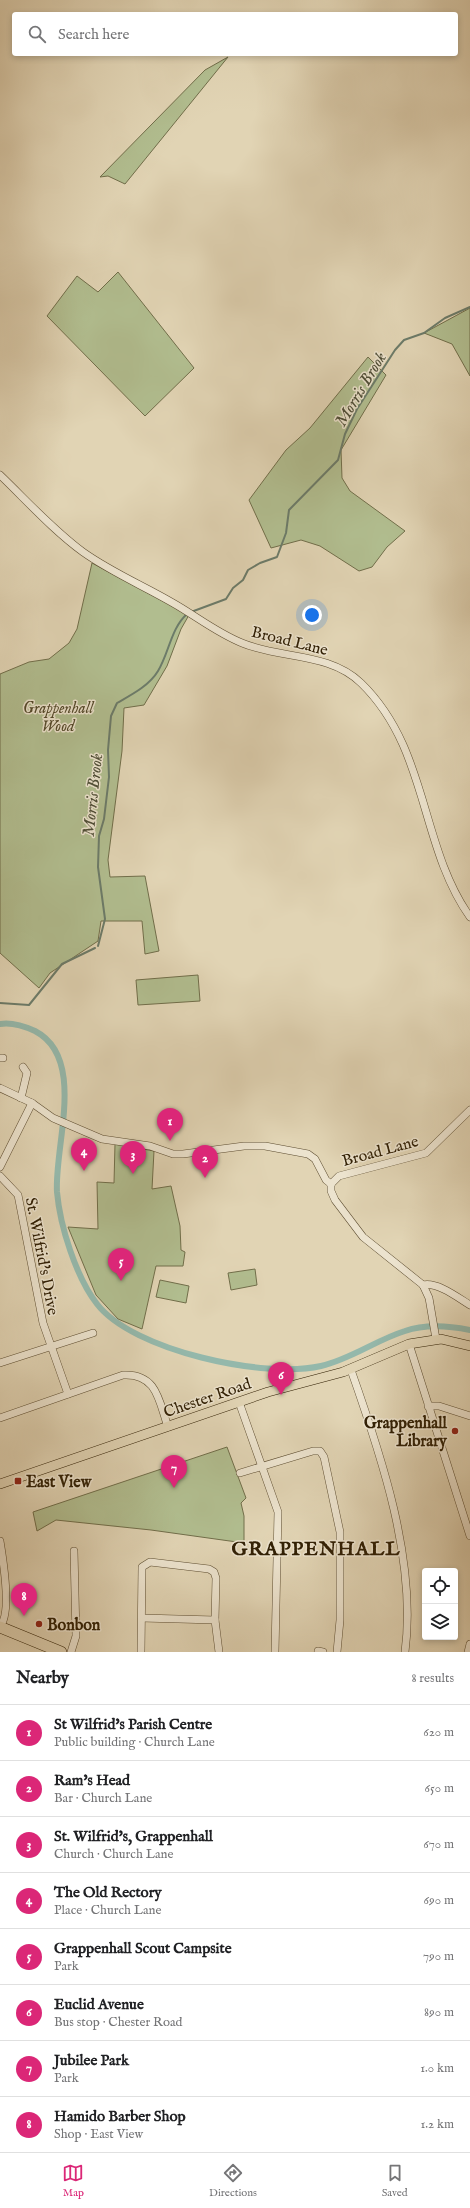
<!DOCTYPE html>
<html lang="en">
<head>
<meta charset="utf-8">
<style>
	:root { --surface:#fff; --page:#f2f2f2; --text:#202124; --muted:#757577; --line:#e0e0e0; --accent:#db2777 }
	body { margin:0; font-family:"IM FELL English",serif; background:var(--page); color:var(--text) }
	.controls { position:absolute; right:12px; bottom:12px; display:grid; overflow:hidden; border-radius:4px; box-shadow:0 2px 6px #0003 }
	.controls button { width:36px; height:36px; display:grid; place-items:center; padding:0; border:0; border-bottom:1px solid var(--line); background:var(--surface); color:var(--text); font:20px sans-serif }
	.you { position:absolute; left:312px; top:615px; width:14px; height:14px; margin:-10px; border:3px solid #fff; border-radius:50%; background:#1a73e8; box-shadow:0 0 0 6px #1a73e833 }
	.badge { display:grid; place-items:center; width:26px; height:26px; border-radius:50%; background:var(--accent); color:#fff; font-size:13px; font-weight:700 }
	.pin { position:absolute; translate:-50% -33px; filter:drop-shadow(0 1px 2px #0008) }
	.pin::after { content:''; position:absolute; top:21px; width:14px; height:12px; background:inherit; clip-path:polygon(0 0,100% 0,50% 100%) }
	.list { margin:0; padding:0; list-style:none }
	h2 { display:flex; justify-content:space-between; align-items:center; height:52px; margin:0; padding:0 16px; font-size:17px }
	h2 small { font-size:13px; font-weight:400; color:var(--muted) }
	.list li { display:grid; grid-template-columns:26px 1fr auto; gap:12px; align-items:center; box-sizing:border-box; height:56px; padding:0 16px; border-top:1px solid var(--line) }
	.list b { display:block; font-size:15px; white-space:nowrap }
	.list p { margin:0; font-size:13px; white-space:nowrap; color:var(--muted) }
	.list em { font-size:13px; font-style:normal; color:var(--muted) }
	.icon { flex:none; width:22px; height:22px; fill:none; stroke:currentColor; stroke-width:2; stroke-linecap:round; stroke-linejoin:round }
	.map { position:relative; flex:none; width:470px; height:1652px; overflow:hidden }
	.search { position:absolute; background:var(--surface); box-shadow:0 2px 6px #0003; left:12px; right:12px; top:12px; height:44px; display:flex; align-items:center; gap:10px; box-sizing:border-box; padding:0 14px; border-radius:4px; color:var(--muted); font-size:15px }
	.sheet { height:500px; background:var(--surface) }
	nav { display:flex; justify-content:space-around; align-items:center; box-sizing:border-box; height:56px; border-top:1px solid var(--line); background:var(--surface); font-size:11px; color:var(--muted) }
	nav a { display:grid; justify-items:center; gap:2px }
	nav .on { color:var(--accent) }
	.map>svg:first-child { display:block }
	.green { fill:#b1bd8f; stroke:#716e4a }
	.lines { fill:none; stroke-linecap:round; stroke-linejoin:round }
	.stream { stroke:#6c7b69; stroke-width:2 }
	.canal { stroke:#94b8ab; stroke-width:6 }
	.minor-casing { stroke:#5d4d31; stroke-width:8 }
	.major-casing { stroke:#312005; stroke-width:10 }
	.highway-casing { stroke:#312005; stroke-width:12 }
	.minor { stroke:#ece3ce; stroke-width:7 }
	.major { stroke:#e1d4b4; stroke-width:9 }
	.highway { stroke:#e1d4b4; stroke-width:11 }
	.poi-dot { fill:#8f2418; stroke:#ece3ce; stroke-width:1.5 }
	.labels { text-anchor:middle; stroke-width:3; stroke-linejoin:round; paint-order:stroke }
	.street-label { font-size:16px; fill:#312005; stroke:#ece3ce }
	.park-label { font-size:16px; font-style:italic; fill:#514728; stroke:#ece3ce }
	.poi-label { font-size:16px; font-weight:bold; fill:#312005; stroke:#ece3ce; text-anchor:start }
	.water-label { font-size:17px; font-style:italic; fill:#4f4e37; stroke:#ece3ce }
	.district-label { font-size:20px; font-weight:bold; letter-spacing:1px; fill:#312005; stroke:#ece3ce }
</style>
</head>
<body>
<div class="map">
<svg width="470" height="1652" viewBox="0 0 470 1652">
	<rect width="100%" height="100%" fill="#e1d4b4"/>
	<filter id="stains"><feTurbulence type="fractalNoise" baseFrequency=".005" numOctaves="4"/><feColorMatrix values="0 0 0 0 .2 0 0 0 0 .09 0 0 0 0 .02 0 0 0 .5 -.17"/></filter>
	<radialGradient id="worn" r=".72"><stop offset=".6" stop-color="#630" stop-opacity="0"/><stop offset="1" stop-color="#630" stop-opacity=".3"/></radialGradient>
	<g class="green">
		<path d="M228 57 125 184 108 176 100 177 205 70Z"/>
		<path d="M118 272 194 368 145 416 47 316 77 276 98 292Z"/>
		<path d="M470 308V376L452 344 424 333Z"/>
		<path d="M368 357 386 375 341 450 342 478 350 491 405 531 387 547 372 567 359 571 320 546 301 540 271 548 249 500 286 450 310 428Z"/>
		<path d="M92 563 189 615 181 629 167 666 144 705 124 708 122 751 108 860 110 877 145 876 159 951 145 954 142 921H101L98 941 50 973 39 988 0 953V674L29 662 49 659 69 643 77 629Z"/>
		<path d="M198 975 200 1001 138 1005 136 980Z"/>
		<path d="M115 1144 154 1151 152 1189 171 1186 180 1226 181 1250 185 1252 183 1266H156L142 1329 118 1319 96 1295 68 1227 98 1229 97 1182 114 1183Z"/>
		<path d="M255 1269 257 1285 231 1290 228 1273Z"/>
		<path d="M160 1280 189 1286 186 1303 156 1297Z"/>
		<path d="M227 1447 246 1498 241 1503 244 1516V1543L151 1530 56 1520 37 1531 33 1512Z"/>
	</g>
	<g class="lines">
		<g class="stream">
			<path d="M191 612 226 599 233 588 243 580 248 570 260 563 277 557 286 533 289 510 338 460 345 434 357 409 395 350 404 340 424 333 445 318 470 307"/>
			<path d="M98 946 105 919 98 867 99 836 104 819 109 777 108 750 111 716 117 703C131 695 149 686 158 671 169 653 171 628 187 614"/>
			<path d="M0 1003 29 1005 62 964 95 948"/>
		</g>
		<path class="canal" d="M0 1024C12 1022 24 1026 35 1031 87 1058 54 1146 57 1192 60 1226 76 1277 97 1304 133 1351 265 1379 321 1366 351 1359 376 1340 405 1331 425 1324 450 1326 470 1330"/>
		<defs>
			<g id="minor">
				<path d="M0 475C27 501 53 530 83 552 111 572 144 586 173 603 196 616 217 633 242 643 280 659 329 652 361 683 429 749 419 845 470 917"/>
				<path d="M0 1058H3"/>
				<path d="M0 1088 32 1103 53 1118 102 1139 150 1146 173 1154H183L244 1146H265L308 1154 315 1159 326 1180 331 1184"/>
				<path d="M21 1098 27 1073 23 1067"/>
				<path d="M0 1167 32 1103"/>
				<path d="M0 1176 18 1195 43 1323 68 1394"/>
				<path d="M331 1184V1191L335 1200 363 1237 423 1285 429 1298 436 1339"/>
				<path d="M331 1184 339 1176 426 1153 470 1110"/>
				<path d="M423 1285C438 1282 457 1297 470 1305"/>
				<path d="M409 1344 470 1536"/>
				<path d="M0 1363 93 1333"/>
				<path d="M351 1370C381 1455 417 1561 405 1652"/>
				<path d="M239 1402 278 1512 275 1652"/>
				<path d="M428 1406H439L470 1416"/>
				<path d="M0 1418 123 1375C157 1373 159 1401 168 1427"/>
				<path d="M240 1473 313 1451H320L324 1457 340 1532V1620L337 1652"/>
				<path d="M0 1541C3 1559 12 1614 0 1626"/>
				<path d="M142 1618 215 1620"/>
				<path d="M318 1651 323 1652"/>
				<path d="M71 1652 76 1636 74 1551"/>
				<path d="M141 1652 142 1567 150 1562 209 1569 214 1572 216 1578 215 1620 219 1652"/>
				<path d="M468 1652 470 1644"/>
			</g>
			<path id="major" d="M0 1484 268 1392 343 1372 409 1344 441 1339 470 1346"/>
			<path id="highway" d="M0 1627 61 1652"/>
		</defs>
		<use href="#minor" class="minor-casing"/>
		<use href="#major" class="major-casing"/>
		<use href="#highway" class="highway-casing"/>
		<use href="#minor" class="minor"/>
		<use href="#major" class="major"/>
		<use href="#highway" class="highway"/>
	</g>
	<g class="poi-dot">
		<circle cx="455" cy="1431" r="4"/>
		<rect x="14" y="1477" width="8" height="8" rx="2"/>
		<circle cx="39" cy="1624" r="4"/>
	</g>
	<g class="labels">
		<g class="street-label">
			<text transform="translate(290 640) rotate(14)" y="6">Broad Lane</text>
			<text transform="translate(380 1150) rotate(-15)" y="6">Broad Lane</text>
			<text transform="translate(43 1256) rotate(79)" y="6">St. Wilfrid's Drive</text>
			<text transform="translate(207 1397) rotate(-19)" y="6">Chester Road</text>
		</g>
		<g class="park-label">
			<text x="58" y="713">Grappenhall<tspan x="58" dy="18">Wood</tspan></text>
		</g>
		<g class="poi-label">
			<text x="447" y="1428" text-anchor="end">Grappenhall<tspan x="447" dy="18">Library</tspan></text>
			<text x="26" y="1487">East View</text>
			<text x="47" y="1630">Bonbon</text>
		</g>
		<g class="water-label">
			<text transform="translate(360 389) rotate(-59)" y="6">Morris Brook</text>
			<text transform="translate(92 795) rotate(-84)" y="6">Morris Brook</text>
		</g>
		<g class="district-label">
			<text x="316" y="1555">GRAPPENHALL</text>
		</g>
	</g>
	<rect width="100%" height="100%" filter="url(#stains)"/>
	<rect width="100%" height="100%" fill="url(#worn)"/>
</svg>
<div class="controls">
<button><svg class="icon" aria-label="locate" viewBox="0 0 24 24"><circle cx="12" cy="12" r="6"/><path d="M12 2v4M12 18v4M2 12h4M18 12h4"/></svg></button>
<button><svg class="icon" aria-label="layers" viewBox="0 0 24 24"><path d="M12 4l9 5-9 5-9-5zM3 14l9 5 9-5"/></svg></button>
</div>
<div class="you"></div>
<div class="pin badge" style="left:170px;top:1141px">1</div>
<div class="pin badge" style="left:205px;top:1178px">2</div>
<div class="pin badge" style="left:133px;top:1174px">3</div>
<div class="pin badge" style="left:84px;top:1171px">4</div>
<div class="pin badge" style="left:121px;top:1281px">5</div>
<div class="pin badge" style="left:281px;top:1395px">6</div>
<div class="pin badge" style="left:174px;top:1488px">7</div>
<div class="pin badge" style="left:24px;top:1616px">8</div>
<div class="search"><svg class="icon" aria-label="search" viewBox="0 0 24 24"><circle cx="10" cy="10" r="6"/><path d="M15 15l6 6"/></svg>Search here</div>
</div>
<section class="sheet">
<h2>Nearby<small>8 results</small></h2>
<ul class="list">
<li><span class="badge">1</span><div><b>St Wilfrid's Parish Centre</b><p>Public building · Church Lane</p></div><em>620 m</em></li>
<li><span class="badge">2</span><div><b>Ram's Head</b><p>Bar · Church Lane</p></div><em>650 m</em></li>
<li><span class="badge">3</span><div><b>St. Wilfrid's, Grappenhall</b><p>Church · Church Lane</p></div><em>670 m</em></li>
<li><span class="badge">4</span><div><b>The Old Rectory</b><p>Place · Church Lane</p></div><em>690 m</em></li>
<li><span class="badge">5</span><div><b>Grappenhall Scout Campsite</b><p>Park</p></div><em>790 m</em></li>
<li><span class="badge">6</span><div><b>Euclid Avenue</b><p>Bus stop · Chester Road</p></div><em>890 m</em></li>
<li><span class="badge">7</span><div><b>Jubilee Park</b><p>Park</p></div><em>1.0 km</em></li>
<li><span class="badge">8</span><div><b>Hamido Barber Shop</b><p>Shop · East View</p></div><em>1.2 km</em></li>
</ul>
</section>
<nav>
<a class="on"><svg class="icon" aria-label="map" viewBox="0 0 24 24"><path d="M3 6l6-2 6 2 6-2v14l-6 2-6-2-6 2zM9 4v14M15 6v14"/></svg>Map</a>
<a><svg class="icon" aria-label="directions" viewBox="0 0 24 24"><path d="M12 3l9 9-9 9-9-9zM9 14v-3h6M13 9l2 2-2 2"/></svg>Directions</a>
<a><svg class="icon" aria-label="saved" viewBox="0 0 24 24"><path d="M7 4h10v16l-5-4-5 4z"/></svg>Saved</a>
</nav>
</body>
</html>
